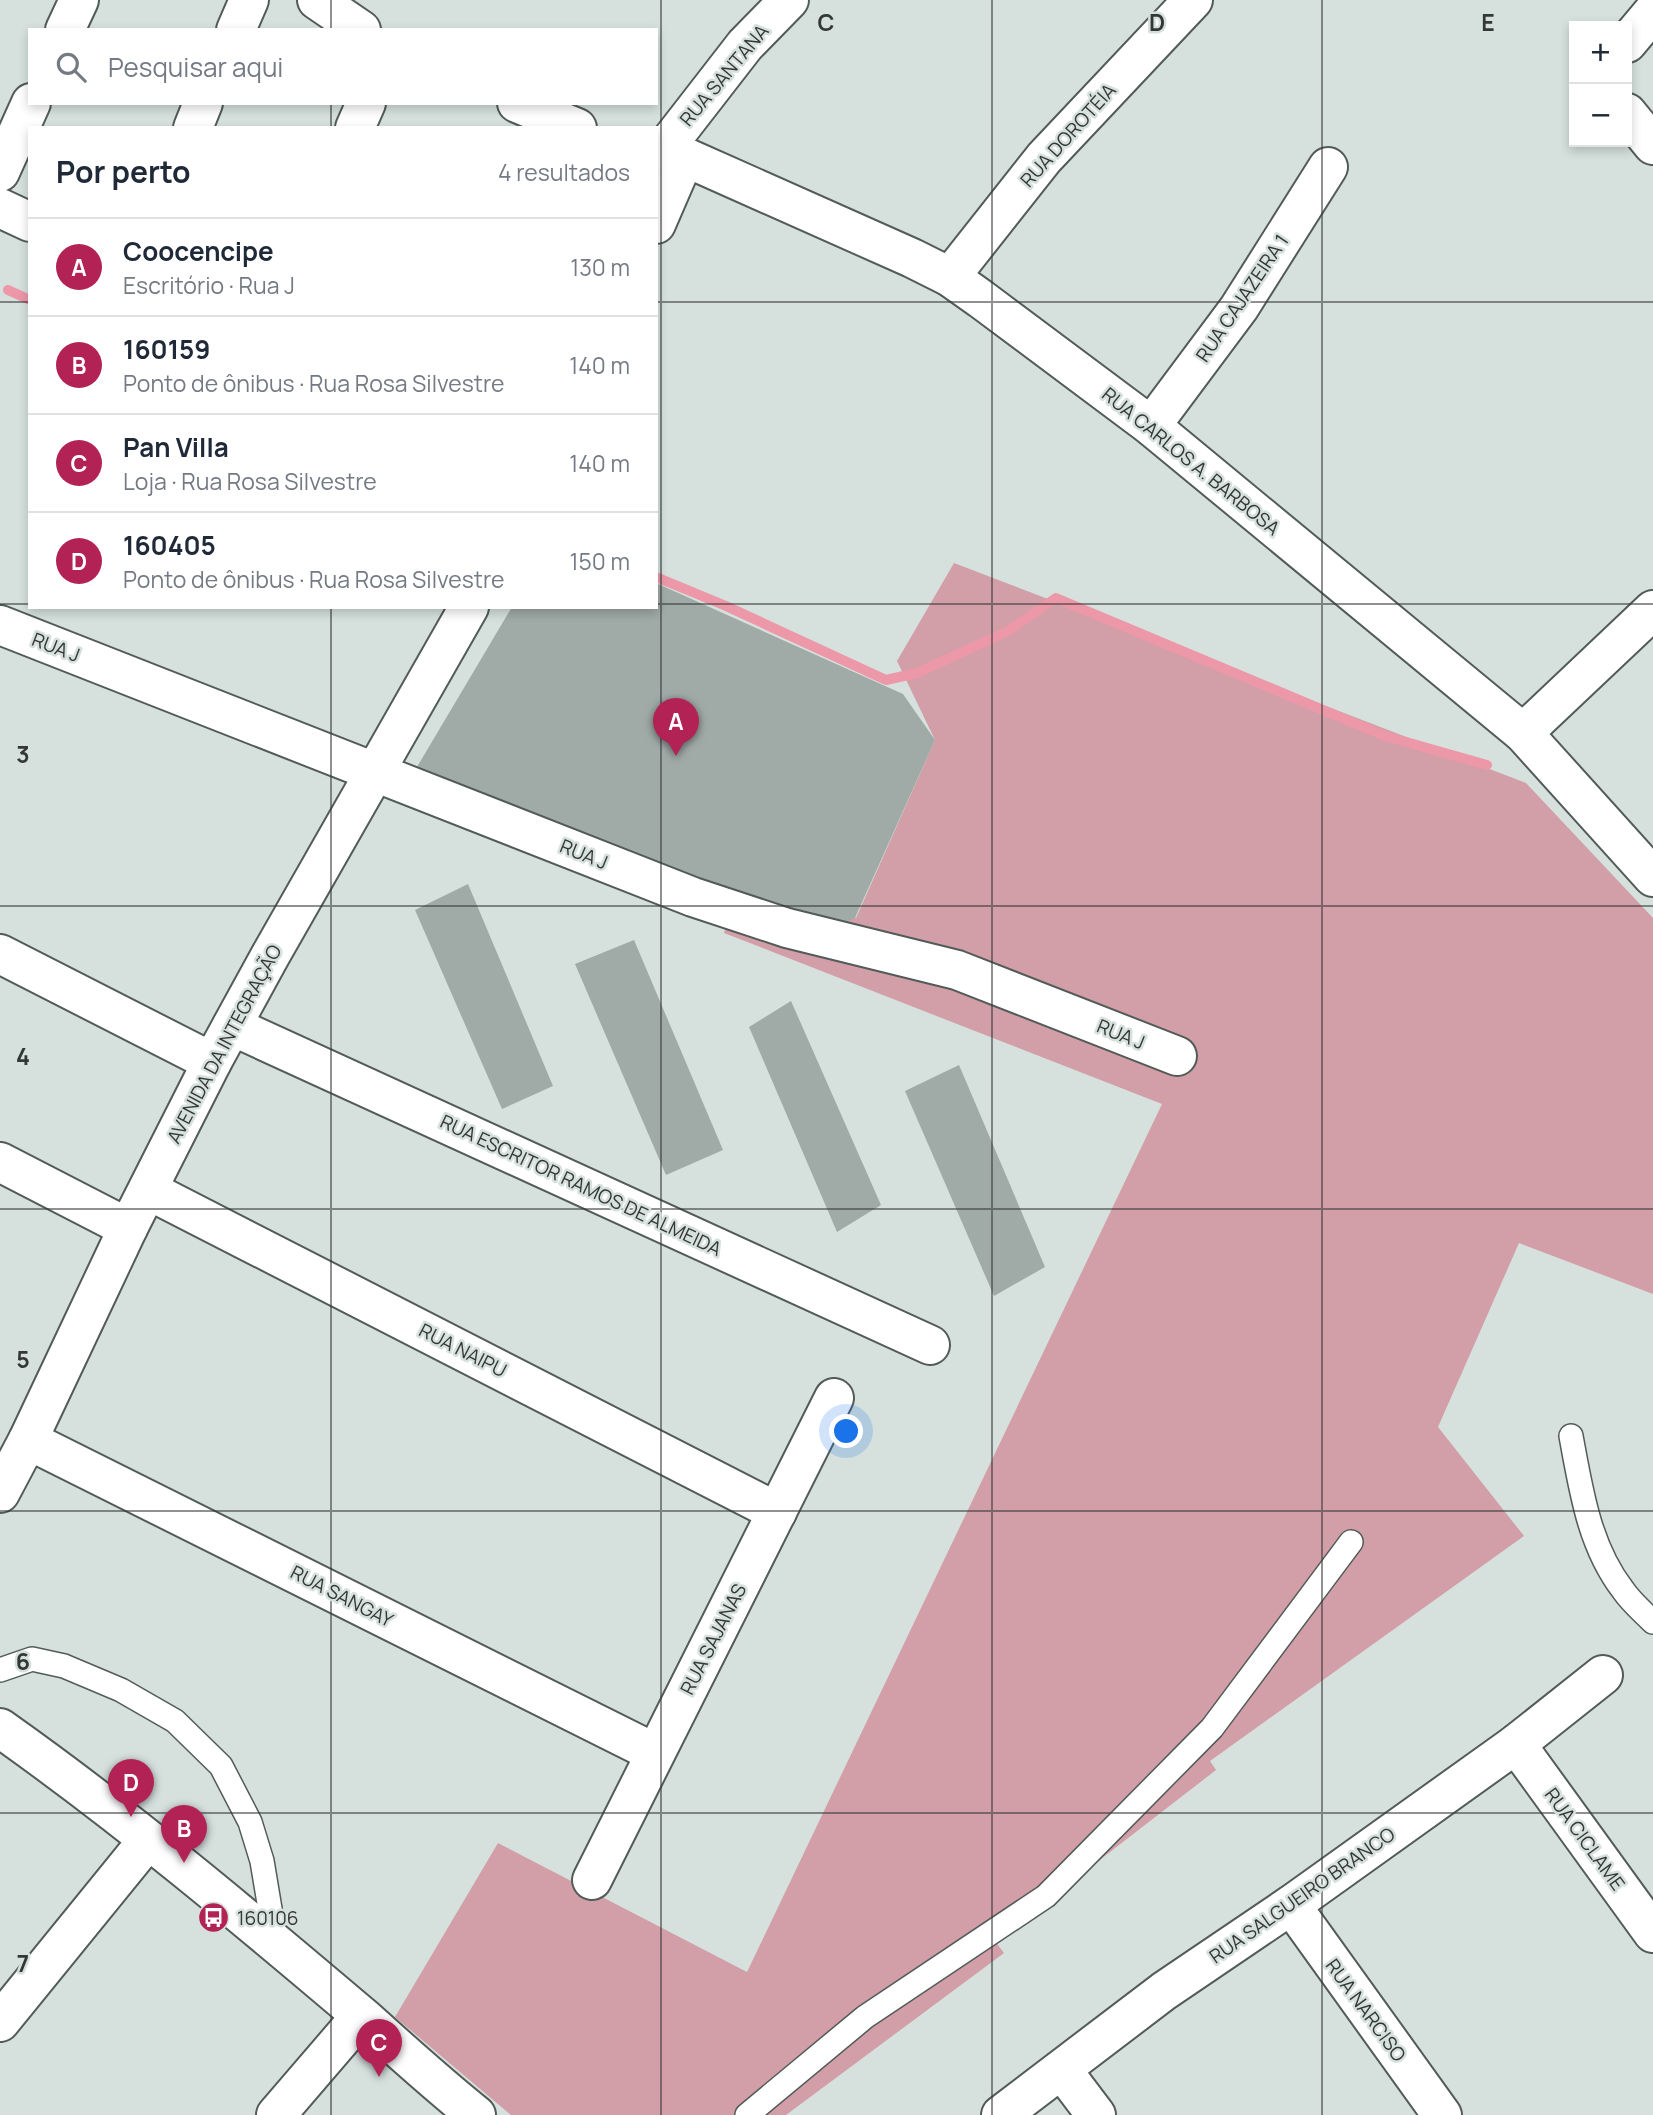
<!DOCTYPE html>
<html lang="pt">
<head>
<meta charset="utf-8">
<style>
	:root { --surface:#fff; --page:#f6f6f7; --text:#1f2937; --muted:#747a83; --line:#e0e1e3; --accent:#b22254 }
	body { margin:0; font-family:Manrope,sans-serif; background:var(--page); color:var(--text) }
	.controls { position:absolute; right:21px; top:21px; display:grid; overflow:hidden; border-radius:0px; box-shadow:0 4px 10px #0003 }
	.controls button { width:63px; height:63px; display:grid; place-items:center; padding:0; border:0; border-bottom:2px solid var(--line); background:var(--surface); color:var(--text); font:35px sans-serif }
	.you { position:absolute; left:847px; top:1432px; width:24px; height:24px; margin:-18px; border:5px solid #fff; border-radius:50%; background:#1a73e8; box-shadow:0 0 0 10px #1a73e833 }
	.badge { display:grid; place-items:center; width:46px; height:46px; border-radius:50%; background:var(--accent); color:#fff; font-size:23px; font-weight:700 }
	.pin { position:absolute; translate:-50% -58px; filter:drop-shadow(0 2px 4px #0008) }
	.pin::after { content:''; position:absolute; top:37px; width:24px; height:21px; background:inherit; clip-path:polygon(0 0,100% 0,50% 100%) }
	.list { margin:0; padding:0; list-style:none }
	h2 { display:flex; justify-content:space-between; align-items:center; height:91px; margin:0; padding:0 28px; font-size:30px }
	h2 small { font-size:23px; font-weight:400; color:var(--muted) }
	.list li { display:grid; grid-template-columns:46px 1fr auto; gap:21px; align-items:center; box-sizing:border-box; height:98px; padding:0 28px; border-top:2px solid var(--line) }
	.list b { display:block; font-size:26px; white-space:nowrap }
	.list p { margin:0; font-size:23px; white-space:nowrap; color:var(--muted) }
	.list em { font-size:23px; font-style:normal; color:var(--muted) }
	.icon { flex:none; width:38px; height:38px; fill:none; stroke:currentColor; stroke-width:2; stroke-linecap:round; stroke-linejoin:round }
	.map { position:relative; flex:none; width:1653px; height:2115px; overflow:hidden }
	.search { position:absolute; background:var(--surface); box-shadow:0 4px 10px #0003; left:28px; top:28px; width:630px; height:77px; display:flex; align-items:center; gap:18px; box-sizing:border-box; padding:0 24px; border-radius:0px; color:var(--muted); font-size:26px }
	.panel { position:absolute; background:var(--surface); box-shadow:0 4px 10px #0003; left:28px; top:126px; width:630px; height:483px; border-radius:0px }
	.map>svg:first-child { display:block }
	.green { fill:#d29ea8 }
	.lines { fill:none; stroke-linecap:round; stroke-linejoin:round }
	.stream { stroke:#ec98a9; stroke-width:10 }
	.building { fill:#a0aaa6 }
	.service-casing { stroke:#525b58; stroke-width:26 }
	.minor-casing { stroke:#525b58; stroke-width:42 }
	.secondary-casing { stroke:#525b58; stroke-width:42 }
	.service { stroke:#fff; stroke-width:23 }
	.minor { stroke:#fff; stroke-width:38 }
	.secondary { stroke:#fff; stroke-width:38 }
	.grid { fill:none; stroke:#333735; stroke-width:2; stroke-opacity:0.55 }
	.labels { text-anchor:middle; stroke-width:5; stroke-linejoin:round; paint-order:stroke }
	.street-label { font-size:19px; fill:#333735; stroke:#d6e1dd }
	.poi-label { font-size:19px; fill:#333735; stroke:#d6e1dd; text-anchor:start }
	.grid-label { font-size:23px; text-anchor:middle; font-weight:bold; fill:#333735; stroke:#d6e1dd; stroke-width:5; stroke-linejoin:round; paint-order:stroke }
</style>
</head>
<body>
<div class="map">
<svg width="1653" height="2115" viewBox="0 0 1653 2115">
	<rect width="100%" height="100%" fill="#d6e1dd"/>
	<path class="green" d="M954 563 1526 783 1653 918V1294L1519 1243 1438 1427 1524 1536 1210 1761 1216 1770 995 1941 1004 1953 786 2115H511L395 2017 498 1843 747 1972 1162 1104 724 933 743 870 856 918 935 740 897 661Z"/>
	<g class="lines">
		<g class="stream">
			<path d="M8 290 30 300"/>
			<path d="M656 577 726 606 886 680 917 673 1008 631 1056 598 1385 736 1487 765"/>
		</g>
	</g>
	<g class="building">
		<path d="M656 583 903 694 935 740 855 918 816 935 414 772 512 607H656Z"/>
		<path d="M468 884 553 1086 502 1109 415 910Z"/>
		<path d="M634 940 723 1150 666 1175 575 964Z"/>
		<path d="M791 1001 881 1205 837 1232 749 1027Z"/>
		<path d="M959 1065 1045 1267 994 1296 905 1091Z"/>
	</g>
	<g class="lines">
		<defs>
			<g id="service">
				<path d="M1571 1436C1581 1490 1589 1546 1623 1590 1631 1602 1643 1612 1653 1622"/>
				<path d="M0 1670 32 1659 64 1666 121 1690 175 1721 221 1766 250 1822 262 1861 276 1945"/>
				<path d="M747 2115 865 2017 1046 1896 1212 1728 1351 1542"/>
			</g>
			<g id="minor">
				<path d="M317 0 361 30"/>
				<path d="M65 30 79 0"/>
				<path d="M236 30 249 0"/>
				<path d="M1627 43 1653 12"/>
				<path d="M517 103 577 128"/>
				<path d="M1627 113 1653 145"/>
				<path d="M193 128 203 103"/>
				<path d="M355 128 366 103"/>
				<path d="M656 151 685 157 912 258 950 277 981 299 1151 426 1523 733 1653 877"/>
				<path d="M662 152 745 45 789 0"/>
				<path d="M0 172 31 103"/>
				<path d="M0 208 30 222"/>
				<path d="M656 224 685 157"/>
				<path d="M950 277 1044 158 1193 0"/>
				<path d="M1151 426 1239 308 1328 167"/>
				<path d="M0 625 693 897 787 928 957 970 1177 1056"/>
				<path d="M1523 733 1653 610"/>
				<path d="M0 954 212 1062"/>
				<path d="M232 1026 930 1345"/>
				<path d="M0 1162 128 1228"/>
				<path d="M148 1190 777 1512"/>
				<path d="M28 1440 655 1753"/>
				<path d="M0 1493 28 1440 128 1228 212 1062 270 956 469 607"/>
				<path d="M1516 1744 1653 1933"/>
				<path d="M592 1880 834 1398"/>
				<path d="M1291 1905 1442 2115"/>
				<path d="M0 2022 148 1840"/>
				<path d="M1062 2070 1096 2115"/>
				<path d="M276 2115 361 2016"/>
				<path d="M1001 2115 1164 1991 1291 1905 1516 1744 1603 1675"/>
			</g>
			<path id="secondary" d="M0 1728C126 1817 245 1917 363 2017 400 2050 437 2084 476 2115"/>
		</defs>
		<use href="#service" class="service-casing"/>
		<use href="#minor" class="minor-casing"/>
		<use href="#secondary" class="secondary-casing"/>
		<use href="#service" class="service"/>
		<use href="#minor" class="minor"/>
		<use href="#secondary" class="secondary"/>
	</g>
	<path class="grid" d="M331 0V30M661 0V2115M992 0V2115M1322 0V2115M331 103V128M0 302H30M656 302H1653M0 604H30M656 604H1653M331 607V2115M0 906H1653M0 1209H1653M0 1511H1653M0 1813H1653"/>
	<defs>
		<symbol id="bus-disc" viewBox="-11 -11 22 22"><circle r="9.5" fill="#b22254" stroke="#d6e1dd"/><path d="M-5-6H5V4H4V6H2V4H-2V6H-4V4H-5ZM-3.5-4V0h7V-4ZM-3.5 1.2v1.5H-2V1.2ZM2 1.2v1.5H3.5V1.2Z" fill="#fff"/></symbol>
	</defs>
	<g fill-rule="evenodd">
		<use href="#bus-disc" x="196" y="1900" width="35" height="35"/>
	</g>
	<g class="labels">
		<g class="street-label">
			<text transform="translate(724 75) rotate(-50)" y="7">RUA SANTANA</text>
			<text transform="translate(1068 135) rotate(-48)" y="7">RUA DOROTÉIA</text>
			<text transform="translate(1242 298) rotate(-56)" y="7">RUA CAJAZEIRA 1</text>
			<text transform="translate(1191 461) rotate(39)" y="7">RUA CARLOS A. BARBOSA</text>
			<text transform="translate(56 647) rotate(21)" y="7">RUA J</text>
			<text transform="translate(584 854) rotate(22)" y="7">RUA J</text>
			<text transform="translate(1121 1034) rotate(22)" y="7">RUA J</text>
			<text transform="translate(224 1044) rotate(-62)" y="7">AVENIDA DA INTEGRAÇÃO</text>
			<text transform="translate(581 1185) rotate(25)" y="7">RUA ESCRITOR RAMOS DE ALMEIDA</text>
			<text transform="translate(463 1350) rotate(27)" y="7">RUA NAIPU</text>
			<text transform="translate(342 1596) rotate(27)" y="7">RUA SANGAY</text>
			<text transform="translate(713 1639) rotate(-63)" y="7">RUA SAJANAS</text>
			<text transform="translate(1585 1839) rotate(54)" y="7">RUA CICLAME</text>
			<text transform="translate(1302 1895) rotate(-35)" y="7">RUA SALGUEIRO BRANCO</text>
			<text transform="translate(1366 2010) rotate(54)" y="7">RUA NARCISO</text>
		</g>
		<g class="poi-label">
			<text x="237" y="1925">160106</text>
		</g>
	</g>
	<g class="grid-label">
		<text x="826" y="31">C</text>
		<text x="1157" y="31">D</text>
		<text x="1488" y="31">E</text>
		<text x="23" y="763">3</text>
		<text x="23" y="1065">4</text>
		<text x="23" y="1368">5</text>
		<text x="23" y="1670">6</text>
		<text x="23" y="1972">7</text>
	</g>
</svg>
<div class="controls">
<button>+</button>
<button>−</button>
</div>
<div class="you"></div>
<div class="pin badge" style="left:676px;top:756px">A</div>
<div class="pin badge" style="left:184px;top:1863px">B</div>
<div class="pin badge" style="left:379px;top:2077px">C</div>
<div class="pin badge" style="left:131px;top:1817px">D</div>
<div class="search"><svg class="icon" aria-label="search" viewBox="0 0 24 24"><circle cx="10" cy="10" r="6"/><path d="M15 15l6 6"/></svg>Pesquisar aqui</div>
<section class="panel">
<h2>Por perto<small>4 resultados</small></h2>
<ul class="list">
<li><span class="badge">A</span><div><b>Coocencipe</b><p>Escritório · Rua J</p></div><em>130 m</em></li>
<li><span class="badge">B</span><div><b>160159</b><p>Ponto de ônibus · Rua Rosa Silvestre</p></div><em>140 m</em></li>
<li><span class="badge">C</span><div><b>Pan Villa</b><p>Loja · Rua Rosa Silvestre</p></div><em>140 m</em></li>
<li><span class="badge">D</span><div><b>160405</b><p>Ponto de ônibus · Rua Rosa Silvestre</p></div><em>150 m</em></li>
</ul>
</section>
</div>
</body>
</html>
